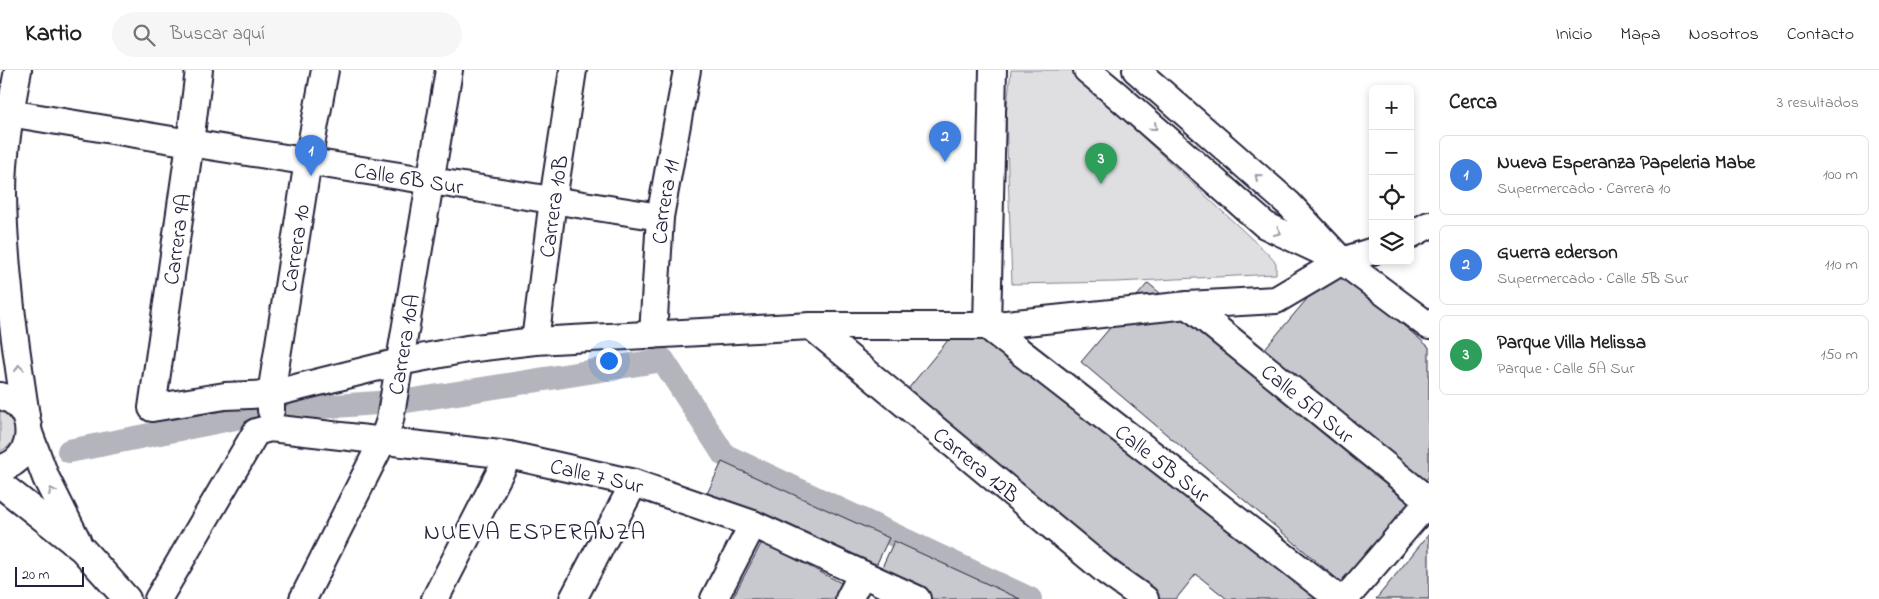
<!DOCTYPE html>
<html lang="es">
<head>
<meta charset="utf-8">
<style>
	:root { --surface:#fff; --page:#f6f6f6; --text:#222; --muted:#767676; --line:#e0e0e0; --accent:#1f6fb2 }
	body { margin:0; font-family:"Indie Flower",sans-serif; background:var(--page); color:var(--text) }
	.controls { position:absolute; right:15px; top:15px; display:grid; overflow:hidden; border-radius:8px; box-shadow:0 2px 8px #0003 }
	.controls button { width:45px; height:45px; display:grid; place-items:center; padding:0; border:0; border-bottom:1px solid var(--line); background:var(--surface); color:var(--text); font:25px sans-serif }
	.scale { position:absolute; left:15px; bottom:12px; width:69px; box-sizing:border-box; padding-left:5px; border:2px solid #22223b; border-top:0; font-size:14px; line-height:18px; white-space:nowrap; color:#22223b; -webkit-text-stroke:4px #fff; paint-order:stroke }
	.you { position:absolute; left:608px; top:290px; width:18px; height:18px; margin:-12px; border:4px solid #fff; border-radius:50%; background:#1a73e8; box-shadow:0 0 0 8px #1a73e833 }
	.badge { display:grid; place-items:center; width:32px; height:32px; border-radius:50%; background:var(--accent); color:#fff; font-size:16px; font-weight:700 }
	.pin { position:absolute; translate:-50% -41px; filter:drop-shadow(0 1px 2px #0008) }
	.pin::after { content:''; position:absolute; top:26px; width:18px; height:15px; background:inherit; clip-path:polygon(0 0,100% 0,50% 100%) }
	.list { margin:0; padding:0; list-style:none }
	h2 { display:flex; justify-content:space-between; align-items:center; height:65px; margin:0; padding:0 20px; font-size:21px }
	h2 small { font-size:16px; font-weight:400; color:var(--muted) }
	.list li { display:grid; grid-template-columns:32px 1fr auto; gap:15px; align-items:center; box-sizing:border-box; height:80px; margin:0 10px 10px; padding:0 10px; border:1px solid var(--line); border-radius:8px }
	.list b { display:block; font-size:19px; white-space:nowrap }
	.list p { margin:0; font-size:16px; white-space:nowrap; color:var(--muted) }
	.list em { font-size:16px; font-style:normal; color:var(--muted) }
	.icon { flex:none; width:28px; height:28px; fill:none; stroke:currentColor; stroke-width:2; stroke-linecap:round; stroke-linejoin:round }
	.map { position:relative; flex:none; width:1429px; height:529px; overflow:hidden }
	header { display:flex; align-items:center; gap:30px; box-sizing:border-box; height:70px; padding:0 25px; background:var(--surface); border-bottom:1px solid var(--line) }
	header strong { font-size:24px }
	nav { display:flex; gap:28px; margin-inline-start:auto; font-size:18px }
	.search { width:350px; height:45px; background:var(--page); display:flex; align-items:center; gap:12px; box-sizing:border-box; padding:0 18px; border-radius:28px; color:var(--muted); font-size:19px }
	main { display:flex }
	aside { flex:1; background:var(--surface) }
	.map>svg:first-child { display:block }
	.green { fill:#dfdfe2; stroke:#80808e }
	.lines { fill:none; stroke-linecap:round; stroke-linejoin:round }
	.canal { stroke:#b4b4bc; stroke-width:24 }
	.building { fill:#c8c8cf; stroke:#22223b }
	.minor-casing { stroke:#22223b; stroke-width:30 }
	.minor { stroke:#fff; stroke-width:26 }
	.oneway { stroke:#9c9ca7 }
	.labels { text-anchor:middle; stroke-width:5; stroke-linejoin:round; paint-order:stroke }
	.street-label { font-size:22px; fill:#22223b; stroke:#fff }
	.neighbourhood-label { font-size:24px; letter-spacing:1px; fill:#22223b; stroke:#fff }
</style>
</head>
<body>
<header>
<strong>Kartio</strong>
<div class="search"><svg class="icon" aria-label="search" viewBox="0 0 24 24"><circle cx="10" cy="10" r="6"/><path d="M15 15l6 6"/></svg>Buscar aquí</div>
<nav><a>Inicio</a><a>Mapa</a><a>Nosotros</a><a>Contacto</a></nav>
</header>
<main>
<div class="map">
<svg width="1429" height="529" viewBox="0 0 1429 529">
	<rect width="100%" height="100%" fill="#fff"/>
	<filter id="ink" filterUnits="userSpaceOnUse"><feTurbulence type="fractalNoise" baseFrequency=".02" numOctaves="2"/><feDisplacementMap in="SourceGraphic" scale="10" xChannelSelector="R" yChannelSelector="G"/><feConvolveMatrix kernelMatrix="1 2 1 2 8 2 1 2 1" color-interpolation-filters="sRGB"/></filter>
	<g filter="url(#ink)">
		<g class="green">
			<path d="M1011 0H1071L1267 183 1276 193V204L1117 212 1012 214 1006 45Z"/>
			<path d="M0 339C19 348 22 373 0 381Z"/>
		</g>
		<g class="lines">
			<path class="canal" d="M69 381 276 340 407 331 663 290 724 385 1030 529"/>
		</g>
		<g class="building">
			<path d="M1334 197 1429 277V406L1422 415 1262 282Z"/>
			<path d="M1148 213 1410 433 1342 513 1081 292Z"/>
			<path d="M967 247 1316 529H1227L1196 504 1176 529H1155L903 325Z"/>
			<path d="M722 392 889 468 872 504 705 428Z"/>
			<path d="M1429 464V529H1376Z"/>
			<path d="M894 471 1020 529H928L878 506Z"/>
			<path d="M762 472 849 517 842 529H732Z"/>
		</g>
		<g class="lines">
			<defs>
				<g id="minor">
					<path d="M18 0C10 41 3 82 3 124 4 199 15 273 26 346"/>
					<path d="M199 0 190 73 152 338 225 326 271 324 399 292 467 279 535 271 811 256H987L1188 235 1276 230 1342 191 1373 181"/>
					<path id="s1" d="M993 0 987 256 1339 529"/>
					<path d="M1087 0 1117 25 1265 155 1331 186"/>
					<path d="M1136 0 1289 134 1342 191 1429 256"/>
					<path id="s2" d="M9 43 190 73 660 147"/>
					<path d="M1410 165 1429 155"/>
					<path id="s3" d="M1188 235 1429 431"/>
					<path id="s4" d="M811 256 1107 502 1145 529"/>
					<path id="s5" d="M653 265 660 147 687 0"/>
					<path id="s6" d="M535 271 553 130 573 0"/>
					<path d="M0 326C38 334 38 391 0 398"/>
					<path id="s7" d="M271 340V324L308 91 325 0"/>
					<path d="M29 363 46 408 77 470"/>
					<path d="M0 414 82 479 127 529"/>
					<path id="s8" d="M158 529 256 362 270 358 509 385 634 413 753 454 917 529"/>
					<path id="s9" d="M303 529 383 370 390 350 449 0"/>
					<path d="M435 529 509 385"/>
					<path d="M573 529 634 413"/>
					<path d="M714 529 753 454"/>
					<path d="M849 529 862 504"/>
					<path d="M1345 529 1429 431"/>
				</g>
			</defs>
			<use href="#minor" class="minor-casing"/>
			<use href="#minor" class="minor"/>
		</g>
		<defs><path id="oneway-chevron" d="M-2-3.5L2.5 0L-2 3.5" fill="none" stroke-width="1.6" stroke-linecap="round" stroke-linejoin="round" transform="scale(1.25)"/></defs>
		<g class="oneway">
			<use href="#oneway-chevron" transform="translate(1154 57) rotate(41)"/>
			<use href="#oneway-chevron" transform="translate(1258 107) rotate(-139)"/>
			<use href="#oneway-chevron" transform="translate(1278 162) rotate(25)"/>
			<use href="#oneway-chevron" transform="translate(19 298) rotate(-98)"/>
			<use href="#oneway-chevron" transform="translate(52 421) rotate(-116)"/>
		</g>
	</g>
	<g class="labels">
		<g class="street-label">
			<text dy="8" stroke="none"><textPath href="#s2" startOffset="405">Calle 6B Sur</textPath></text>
			<text dy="8" stroke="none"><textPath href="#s5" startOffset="134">Carrera 11</textPath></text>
			<text dy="8" stroke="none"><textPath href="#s6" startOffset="136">Carrera 10B</textPath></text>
			<text transform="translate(176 169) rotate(-82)" y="8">Carrera 9A</text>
			<text dy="8" stroke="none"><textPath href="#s7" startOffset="164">Carrera 10</textPath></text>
			<text dy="8" stroke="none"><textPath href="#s9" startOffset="276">Carrera 10A</textPath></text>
			<text dy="8" stroke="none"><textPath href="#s3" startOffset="155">Calle 5A Sur</textPath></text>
			<text dy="8" stroke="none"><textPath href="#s1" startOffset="479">Calle 5B Sur</textPath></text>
			<text dy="8" stroke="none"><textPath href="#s4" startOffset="216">Carrera 12B</textPath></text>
			<text dy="8" stroke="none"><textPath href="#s8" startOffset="539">Calle 7 Sur</textPath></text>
		</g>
		<g class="neighbourhood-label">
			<text x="535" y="469">NUEVA ESPERANZA</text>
		</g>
	</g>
</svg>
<div class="controls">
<button>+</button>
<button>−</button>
<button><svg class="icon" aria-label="locate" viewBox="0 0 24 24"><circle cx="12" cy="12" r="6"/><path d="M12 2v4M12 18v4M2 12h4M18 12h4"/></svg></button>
<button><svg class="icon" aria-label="layers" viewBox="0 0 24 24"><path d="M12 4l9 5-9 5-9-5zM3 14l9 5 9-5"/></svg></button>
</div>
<div class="scale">20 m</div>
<div class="you"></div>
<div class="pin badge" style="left:311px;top:106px;background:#3f7fe0">1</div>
<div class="pin badge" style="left:945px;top:92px;background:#3f7fe0">2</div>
<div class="pin badge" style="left:1101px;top:114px;background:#2e9e5b">3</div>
</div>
<aside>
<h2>Cerca<small>3 resultados</small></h2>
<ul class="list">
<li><span class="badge" style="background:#3f7fe0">1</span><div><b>Nueva Esperanza Papeleria Mabe</b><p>Supermercado · Carrera 10</p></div><em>100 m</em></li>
<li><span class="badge" style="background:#3f7fe0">2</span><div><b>Guerra ederson</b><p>Supermercado · Calle 5B Sur</p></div><em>110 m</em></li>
<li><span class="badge" style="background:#2e9e5b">3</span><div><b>Parque Villa Melissa</b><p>Parque · Calle 5A Sur</p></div><em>150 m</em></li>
</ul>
</aside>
</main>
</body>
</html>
